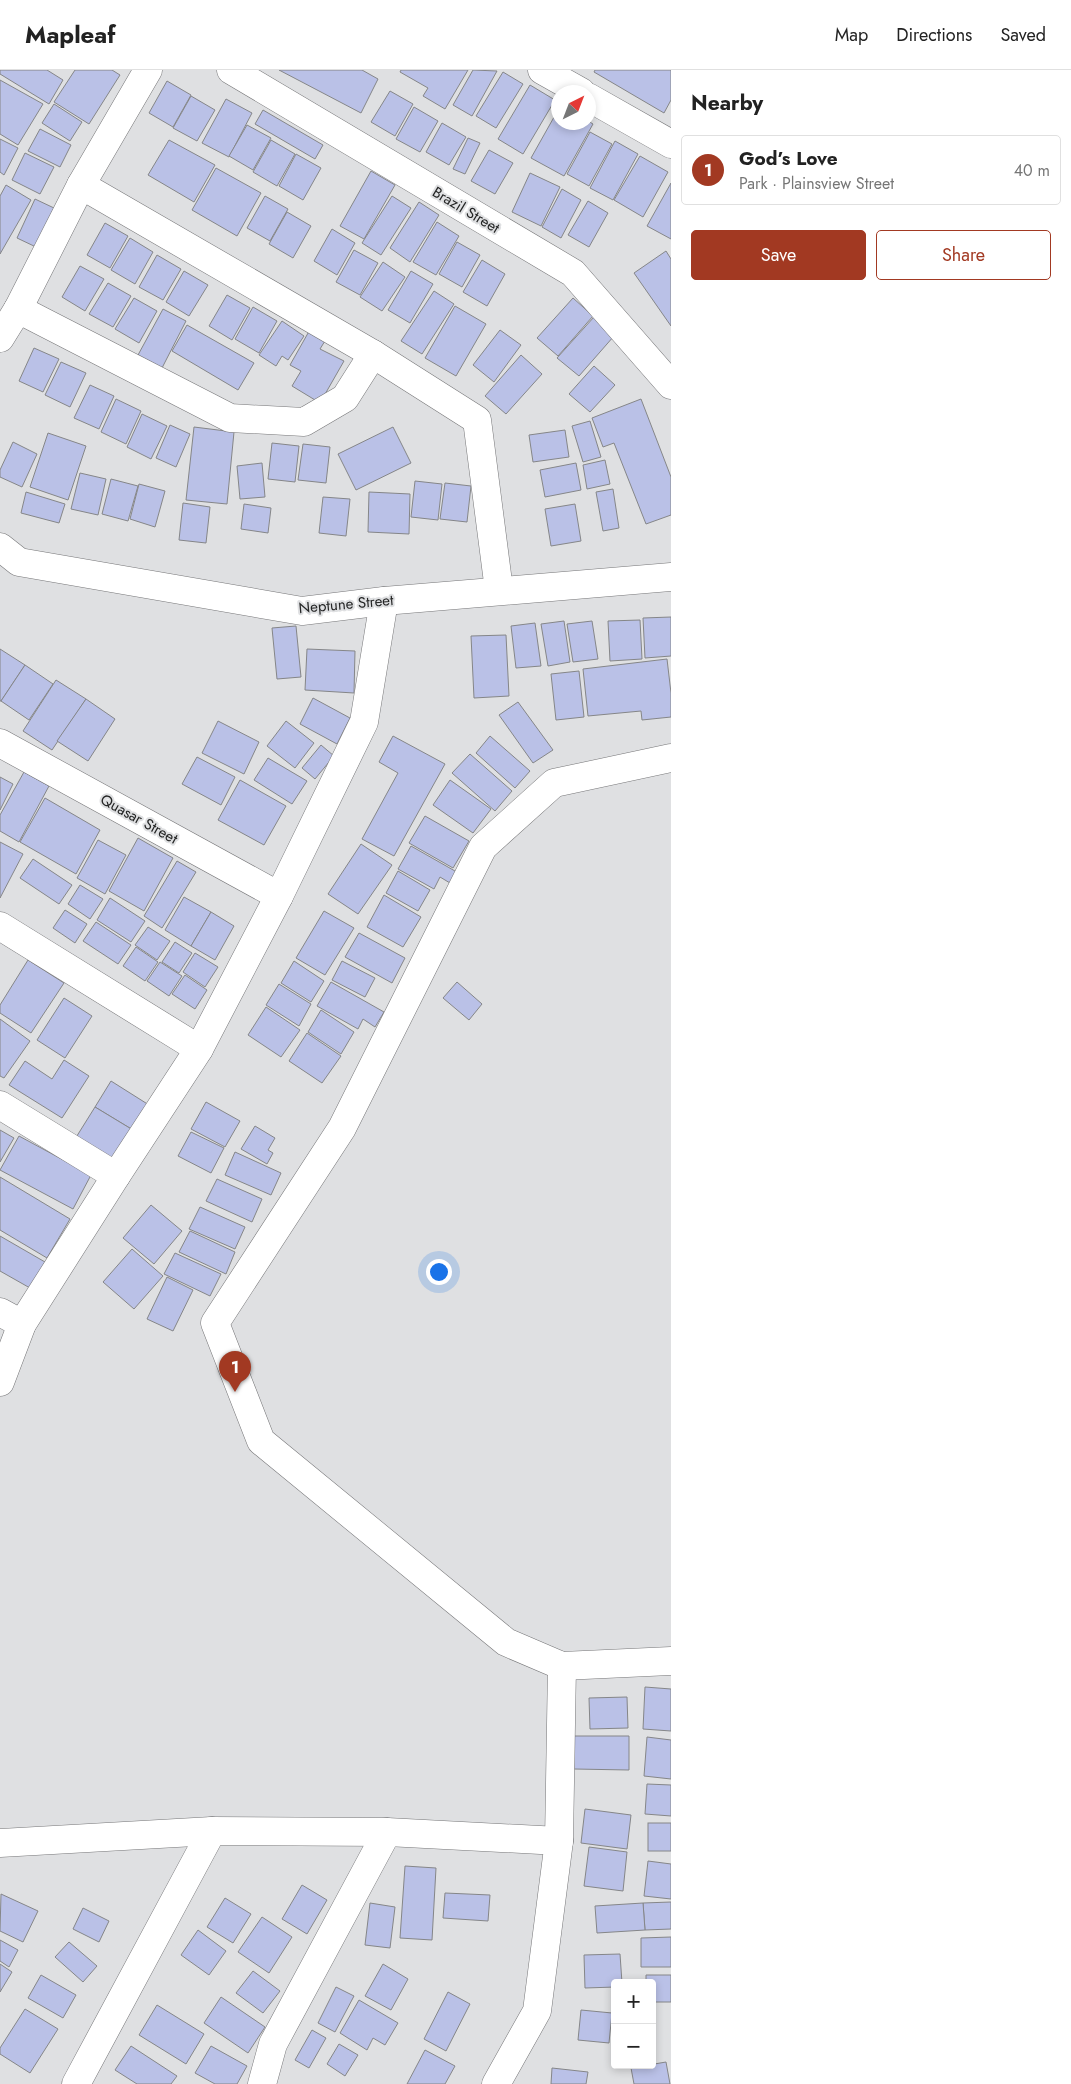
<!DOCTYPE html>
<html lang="en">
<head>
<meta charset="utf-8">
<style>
	:root { --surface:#fff; --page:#f2f2f2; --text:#222; --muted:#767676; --line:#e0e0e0; --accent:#a23922 }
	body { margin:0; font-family:Jost,sans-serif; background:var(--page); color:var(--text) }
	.controls { position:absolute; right:15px; bottom:15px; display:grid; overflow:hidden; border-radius:5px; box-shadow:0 2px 8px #0003 }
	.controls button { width:45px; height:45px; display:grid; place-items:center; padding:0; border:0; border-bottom:1px solid var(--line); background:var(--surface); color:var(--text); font:25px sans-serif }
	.compass { position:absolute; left:551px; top:15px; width:45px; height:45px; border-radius:50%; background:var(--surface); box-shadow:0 2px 8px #0003; rotate:42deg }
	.you { position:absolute; left:438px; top:1201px; width:18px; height:18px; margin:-12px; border:4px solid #fff; border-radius:50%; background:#1a73e8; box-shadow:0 0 0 8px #1a73e833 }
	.badge { display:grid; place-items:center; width:32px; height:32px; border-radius:50%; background:var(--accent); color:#fff; font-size:16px; font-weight:700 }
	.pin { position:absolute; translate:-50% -41px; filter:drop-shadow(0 1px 2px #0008) }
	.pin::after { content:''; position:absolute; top:26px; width:18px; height:15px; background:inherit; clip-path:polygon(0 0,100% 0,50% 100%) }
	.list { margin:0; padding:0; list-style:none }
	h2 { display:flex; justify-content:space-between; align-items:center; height:65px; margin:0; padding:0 20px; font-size:21px }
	h2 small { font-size:16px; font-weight:400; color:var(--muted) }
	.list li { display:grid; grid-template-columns:32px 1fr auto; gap:15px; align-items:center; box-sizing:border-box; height:70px; margin:0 10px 10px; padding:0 10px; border:1px solid var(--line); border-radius:5px }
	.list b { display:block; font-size:19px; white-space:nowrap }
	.list p { margin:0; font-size:16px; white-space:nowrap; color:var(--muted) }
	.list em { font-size:16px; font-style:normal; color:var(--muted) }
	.actions { display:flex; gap:10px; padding:15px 20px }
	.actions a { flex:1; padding:11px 0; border:1px solid var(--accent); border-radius:5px; text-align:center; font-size:18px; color:var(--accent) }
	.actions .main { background:var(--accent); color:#fff }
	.map { position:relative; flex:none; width:671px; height:2014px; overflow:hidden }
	header { display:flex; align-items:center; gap:30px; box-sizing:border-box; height:70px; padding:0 25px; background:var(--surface); border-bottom:1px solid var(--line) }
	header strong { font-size:24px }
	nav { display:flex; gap:28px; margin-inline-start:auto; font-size:18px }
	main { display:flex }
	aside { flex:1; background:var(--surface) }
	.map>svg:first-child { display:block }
	.building { fill:#bac1e7; stroke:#858688 }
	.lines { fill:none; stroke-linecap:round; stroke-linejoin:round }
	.minor-casing { stroke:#767678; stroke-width:29 }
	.minor { stroke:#fff; stroke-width:28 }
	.labels { text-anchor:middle; stroke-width:4; stroke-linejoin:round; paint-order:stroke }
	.street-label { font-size:15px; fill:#242525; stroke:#dfe0e2 }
</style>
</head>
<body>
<header>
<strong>Mapleaf</strong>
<nav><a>Map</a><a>Directions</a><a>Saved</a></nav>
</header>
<main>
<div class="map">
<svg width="671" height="2014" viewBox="0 0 671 2014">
	<rect width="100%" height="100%" fill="#dfe0e2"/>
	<g class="building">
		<path d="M0 0H47L63 10 49 34 0 4Z"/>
		<path d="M75 0H112L120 5 89 54 54 32Z"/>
		<path d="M279 0H362L378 9 361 43Z"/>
		<path d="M401 0H468L445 39 423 26 428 18 400 2Z"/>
		<path d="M473 0 497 1 472 46 453 35Z"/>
		<path d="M595 0H671V30L664 43 594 2Z"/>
		<path d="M503 2 523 14 496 58 476 46Z"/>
		<path d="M0 10 43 34 18 75 0 64Z"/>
		<path d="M167 11 191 25 173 57 149 43Z"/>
		<path d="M530 15 555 30 523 84 498 69Z"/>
		<path d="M390 21 413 34 395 66 371 52Z"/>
		<path d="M191 26 215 40 197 71 173 58Z"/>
		<path d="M226 29 252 43 229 87 202 73Z"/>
		<path d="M54 34 82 52 70 71 42 53Z"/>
		<path d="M414 37 438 51 420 82 396 69Z"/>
		<path d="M263 40 323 75 315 89 255 54Z"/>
		<path d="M558 40V52H588V51L593 54 564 106 531 88Z"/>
		<path d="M442 53 466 67 449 95 426 82Z"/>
		<path d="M247 55 271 68 253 100 229 86Z"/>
		<path d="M40 59 71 75 60 97 28 81Z"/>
		<path d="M590 62 612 74 589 116 567 104Z"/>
		<path d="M468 68 480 73 465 104 453 99Z"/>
		<path d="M0 69 18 78 4 105 0 102Z"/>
		<path d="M169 70 215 95 194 132 148 105Z"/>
		<path d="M271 70 295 84 277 116 253 102Z"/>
		<path d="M615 71 638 84 613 130 590 118Z"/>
		<path d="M489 80 513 93 495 124 471 111Z"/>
		<path d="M25 83 54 97 40 124 12 110Z"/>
		<path d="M296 84 321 98 303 130 279 116Z"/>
		<path d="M640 86 668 102 643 147 614 130Z"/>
		<path d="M216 98 261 123 237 166 192 140Z"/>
		<path d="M371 101 395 115 364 169 340 156Z"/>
		<path d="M530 103 560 117 541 156 512 142Z"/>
		<path d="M671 113V169L647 156Z"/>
		<path d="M6 115 31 130 0 184V126Z"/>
		<path d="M562 119 581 130 561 168 542 157Z"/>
		<path d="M265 126 288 139 270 171 247 158Z"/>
		<path d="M392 126 411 138 381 185 362 173Z"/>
		<path d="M35 129 54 138 36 177 17 168Z"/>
		<path d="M588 131 608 143 589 177 568 165Z"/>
		<path d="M419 132 439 145 410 192 390 178Z"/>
		<path d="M287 142 311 156 293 188 269 174Z"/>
		<path d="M437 152 459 166 436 205 413 192Z"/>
		<path d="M105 153 128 166 110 198 87 185Z"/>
		<path d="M332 159 355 173 337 205 314 191Z"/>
		<path d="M130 168 153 182 135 214 111 200Z"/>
		<path d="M457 172 480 185 462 217 439 204Z"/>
		<path d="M354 180 378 193 360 225 336 212Z"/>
		<path d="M666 181 671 189V256L634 203Z"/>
		<path d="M157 185 181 199 163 230 139 217Z"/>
		<path d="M482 190 505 204 487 236 463 222Z"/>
		<path d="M383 192 405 207 382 241 360 227Z"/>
		<path d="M80 196 104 209 85 241 62 227Z"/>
		<path d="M184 201 208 215 189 246 166 232Z"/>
		<path d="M411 201 433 214 410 253 388 240Z"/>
		<path d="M108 213 131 226 113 257 89 244Z"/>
		<path d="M434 221 454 234 422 284 401 271Z"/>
		<path d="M227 225 250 238 232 270 209 256Z"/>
		<path d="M134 228 157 241 139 273 115 259Z"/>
		<path d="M573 228 593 246 558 286 537 268Z"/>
		<path d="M455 236 486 254 456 306 425 288Z"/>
		<path d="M253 237 277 251 259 283 235 269Z"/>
		<path d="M163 239 186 251 162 298 138 285Z"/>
		<path d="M594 247 614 266 579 306 557 288Z"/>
		<path d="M282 251 304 266 288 290 282 286 276 296 259 285Z"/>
		<path d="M187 255 254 293 238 320 172 281Z"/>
		<path d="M312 256 328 266 320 279 344 291 320 333 292 316 301 301 290 295Z"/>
		<path d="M500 260 521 275 494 312 473 295Z"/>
		<path d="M34 278 59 289 43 322 19 311Z"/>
		<path d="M521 285 542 304 506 344 485 326Z"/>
		<path d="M61 292 86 303 70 337 45 325Z"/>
		<path d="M594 296 615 315 590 342 569 324Z"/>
		<path d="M90 315 114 326 99 359 74 348Z"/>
		<path d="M116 329 141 341 126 374 101 362Z"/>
		<path d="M641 329 671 407V445L646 454 614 373 603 377 592 348Z"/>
		<path d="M142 344 167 356 151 389 127 377Z"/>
		<path d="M590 351 601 387 583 392 572 356Z"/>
		<path d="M170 355 190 364 176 397 156 388Z"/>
		<path d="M194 357 234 362 227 434 186 430Z"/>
		<path d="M393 357 411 393 356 420 338 384Z"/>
		<path d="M565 360 569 387 533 392 529 365Z"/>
		<path d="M48 363 86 376 68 430 30 417Z"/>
		<path d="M13 372 37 384 22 417 0 407V400Z"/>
		<path d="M272 373 299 376 295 412 268 409Z"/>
		<path d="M303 374 330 377 326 413 298 410Z"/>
		<path d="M605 390 610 414 587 419 583 395Z"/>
		<path d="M262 393 265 427 240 429 237 396Z"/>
		<path d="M576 393 581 420 545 427 540 400Z"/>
		<path d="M80 403 106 409 98 445 71 439Z"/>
		<path d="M111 409 138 416 128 451 102 444Z"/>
		<path d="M415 411 442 414 438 450 411 447Z"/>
		<path d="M445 413 471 416 467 452 440 449Z"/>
		<path d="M139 414 165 421 155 457 130 449Z"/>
		<path d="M613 419 619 458 603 461 596 422Z"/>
		<path d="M26 422 65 434 59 453 21 443Z"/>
		<path d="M369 422 410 424 409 464 368 462Z"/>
		<path d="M323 427 350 429 346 466 319 463Z"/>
		<path d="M183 433 210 437 206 473 179 470Z"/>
		<path d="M244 434 271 438 268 463 241 459Z"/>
		<path d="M575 434 581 471 551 476 545 439Z"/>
		<path d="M671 547V586L645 588 643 548Z"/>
		<path d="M640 550 642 589 610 591 608 551Z"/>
		<path d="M564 551 570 592 548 596 541 554Z"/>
		<path d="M592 551 598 589 573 592 567 554Z"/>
		<path d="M535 553 541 596 516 598 511 556Z"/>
		<path d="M296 556 301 607 277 609 272 558Z"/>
		<path d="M506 565 509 626 474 628 471 566Z"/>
		<path d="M0 579 25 595 1 631H0Z"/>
		<path d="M307 579 355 581 354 623 305 620Z"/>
		<path d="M667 589 671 623V647L642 650 641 641 588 646 583 599Z"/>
		<path d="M25 595 53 614 29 650 1 631Z"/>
		<path d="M579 601 584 647 556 650 551 604Z"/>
		<path d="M56 610 86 629 52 680 23 661Z"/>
		<path d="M313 628 350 648 337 674 300 654Z"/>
		<path d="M86 629 115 649 88 691 57 671Z"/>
		<path d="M518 632 553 680 533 693 499 645Z"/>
		<path d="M218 651 259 672 244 704 202 683Z"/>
		<path d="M286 651 314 673 295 698 267 676Z"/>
		<path d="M393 666 445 694 394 786 362 769 398 703 379 692Z"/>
		<path d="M490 666 530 701 515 718 476 683Z"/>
		<path d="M321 675 334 686 315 709 302 698Z"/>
		<path d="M470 684 512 721 495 741 452 703Z"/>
		<path d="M197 687 235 707 221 735 182 714Z"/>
		<path d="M268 688 307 711 292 734 254 710Z"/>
		<path d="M24 702 49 716 19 772 0 761V745Z"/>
		<path d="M0 707 13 714 0 740Z"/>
		<path d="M240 710 286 736 264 775 218 750Z"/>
		<path d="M450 710 491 739 473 763 433 735Z"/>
		<path d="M45 728 100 760 76 804 20 772Z"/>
		<path d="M425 746 469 771 453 798 409 773Z"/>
		<path d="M138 768 173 788 144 841 109 821Z"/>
		<path d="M98 770 126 785 105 824 77 808Z"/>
		<path d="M0 772 23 784 0 828Z"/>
		<path d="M361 774 392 795 358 844 328 824Z"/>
		<path d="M411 776 462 805 455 816 440 807 434 819 398 799Z"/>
		<path d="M33 789 72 815 59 834 20 808Z"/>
		<path d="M177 791 196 802 162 858 144 846Z"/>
		<path d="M398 801 430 820 418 841 386 823Z"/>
		<path d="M80 815 103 829 90 849 68 834Z"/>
		<path d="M384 825 421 847 403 877 367 857Z"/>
		<path d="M184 827 211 842 191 876 165 860Z"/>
		<path d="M110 828 145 851 131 872 97 850Z"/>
		<path d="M65 840 87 854 75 873 53 858Z"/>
		<path d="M324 841 354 858 325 905 296 888Z"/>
		<path d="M211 842 234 856 215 890 191 876Z"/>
		<path d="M96 852 131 875 118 894 83 871Z"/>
		<path d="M148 857 170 871 157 890 135 875Z"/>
		<path d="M359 863 405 888 392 913 345 887Z"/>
		<path d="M175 872 192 883 179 903 162 892Z"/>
		<path d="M136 877 158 892 145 911 123 896Z"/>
		<path d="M195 883 218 897 205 917 183 902Z"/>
		<path d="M28 890 64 913 31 963 0 943V935Z"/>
		<path d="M294 891 324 911 311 932 281 913Z"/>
		<path d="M342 891 375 908 365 927 332 910Z"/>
		<path d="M160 892 182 906 169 926 147 911Z"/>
		<path d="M185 905 207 920 195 939 172 924Z"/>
		<path d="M331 912 384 942 375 957 363 949 358 959 317 936Z"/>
		<path d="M457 912 482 934 469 950 443 928Z"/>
		<path d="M279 914 311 934 299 956 266 935Z"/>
		<path d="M64 928 92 946 65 988 37 970Z"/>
		<path d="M266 937 300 960 281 987 248 965Z"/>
		<path d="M321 940 354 962 341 984 308 962Z"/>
		<path d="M0 949 30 971 4 1008 0 1006Z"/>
		<path d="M307 963 341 986 322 1013 289 991Z"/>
		<path d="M64 990 89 1006 62 1048 9 1015 25 991 52 1009Z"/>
		<path d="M111 1011 149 1035 133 1060 95 1037Z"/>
		<path d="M206 1032 240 1051 225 1077 191 1059Z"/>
		<path d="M95 1037 133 1060 113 1092 75 1069Z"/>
		<path d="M255 1056 275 1068 268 1080 273 1083 267 1094 241 1079Z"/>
		<path d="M0 1060 14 1068 0 1092Z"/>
		<path d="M191 1062 224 1078 211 1103 178 1086Z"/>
		<path d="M19 1066 91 1105 73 1139 0 1100Z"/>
		<path d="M235 1082 281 1103 271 1125 225 1105Z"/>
		<path d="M0 1107 70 1149 47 1188 0 1160Z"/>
		<path d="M217 1109 262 1129 252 1152 206 1131Z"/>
		<path d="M151 1135 182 1161 154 1194 123 1168Z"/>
		<path d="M200 1137 245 1157 235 1179 189 1159Z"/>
		<path d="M190 1161 235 1182 226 1204 179 1182Z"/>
		<path d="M0 1166 45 1192 30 1218 0 1201Z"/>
		<path d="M132 1179 163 1206 134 1239 103 1212Z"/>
		<path d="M175 1183 221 1204 210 1226 164 1204Z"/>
		<path d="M167 1207 193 1220 173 1261 147 1249Z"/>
		<path d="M645 1617 671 1619V1661L643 1659Z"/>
		<path d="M627 1627 628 1658 590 1659 589 1628Z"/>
		<path d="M573 1666H629V1700L574 1699Z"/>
		<path d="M647 1667 671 1670V1709L644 1706Z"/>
		<path d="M647 1714 671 1715V1746L645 1744Z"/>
		<path d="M585 1739 631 1745 627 1779 581 1773Z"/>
		<rect x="648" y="1753" width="23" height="28"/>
		<path d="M589 1777 627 1782 623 1821 584 1816Z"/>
		<path d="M648 1791 671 1794V1829L644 1826Z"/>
		<path d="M405 1796 436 1798 432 1870 400 1868Z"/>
		<path d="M302 1815 327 1830 307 1864 282 1849Z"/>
		<path d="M445 1823 490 1825 488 1851 443 1848Z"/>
		<path d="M1 1824 38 1841 23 1872 0 1861Z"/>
		<path d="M225 1828 251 1844 233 1873 207 1857Z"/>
		<path d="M671 1832V1859L645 1860 643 1833Z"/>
		<path d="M370 1833 395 1837 390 1878 365 1875Z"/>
		<path d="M643 1833 645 1860 597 1863 595 1836Z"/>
		<path d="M83 1838 109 1851 99 1872 73 1859Z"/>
		<path d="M262 1847 292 1867 269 1903 238 1882Z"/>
		<path d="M198 1860 226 1881 209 1905 181 1885Z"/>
		<path d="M671 1867V1897H641V1868Z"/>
		<path d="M0 1870 18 1880 9 1897 0 1891Z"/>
		<path d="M69 1872 97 1896 83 1912 55 1887Z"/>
		<path d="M620 1884 622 1913H615V1917L585 1918 584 1885Z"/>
		<path d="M0 1894 12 1902 0 1922Z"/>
		<path d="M383 1894 408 1909 391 1940 365 1926Z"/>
		<path d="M253 1901 280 1921 263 1943 236 1923Z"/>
		<path d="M41 1905 76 1925 63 1948 28 1928Z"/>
		<path d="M646 1905H671V1932H652V1913H646Z"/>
		<path d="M336 1917 354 1926 335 1962 318 1953Z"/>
		<path d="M448 1922 470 1934 446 1981 424 1969Z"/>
		<path d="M221 1927 265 1957 248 1983 204 1953Z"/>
		<path d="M359 1930 398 1953 385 1975 373 1968 367 1980 340 1963Z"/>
		<path d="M157 1935 204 1964 186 1994 139 1965Z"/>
		<path d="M25 1939 58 1959 30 2003 0 1984V1978Z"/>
		<path d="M581 1940 612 1943 609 1973 578 1970Z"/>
		<path d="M312 1960 326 1968 309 1998 295 1990Z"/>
		<path d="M339 1974 358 1985 345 2006 327 1994Z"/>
		<path d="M131 1976 177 2006 171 2014H137L115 2000Z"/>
		<path d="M211 1976 247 1996 237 2014H215L195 2003Z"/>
		<path d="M425 1980 455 1996 445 2014H407Z"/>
		<path d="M666 1992 670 2014H634L631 1998Z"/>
		<path d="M552 1998 588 2002 586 2014H551Z"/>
	</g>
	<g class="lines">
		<defs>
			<g id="minor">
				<path d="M231 0 573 203 671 315"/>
				<path d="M542 0 581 22"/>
				<path d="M588 27 671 74"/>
				<path d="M81 115 373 284 477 350 499 520"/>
				<path d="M18 239 230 348 304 352 345 328 373 284"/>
				<path d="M0 268 18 239 81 115 148 0"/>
				<path d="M0 477 19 492 302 541 384 531 671 507"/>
				<path d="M0 673 279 826"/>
				<path d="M671 688 554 713 483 777 342 1058 215 1253 261 1371 506 1572 562 1596 671 1591"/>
				<path d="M0 856 199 979"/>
				<path d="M0 1035 116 1106"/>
				<path d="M0 1242 22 1254"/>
				<path d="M0 1312 22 1254 116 1106 199 979 279 826 364 652 384 531"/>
				<path d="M0 1773 212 1761 387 1762 559 1771"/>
				<path d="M76 2014 212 1761"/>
				<path d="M262 2014 273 1974 387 1762"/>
				<path d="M496 2014 537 1941 559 1771 562 1596"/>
			</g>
		</defs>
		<use href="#minor" class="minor-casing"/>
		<use href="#minor" class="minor"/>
	</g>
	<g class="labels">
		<g class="street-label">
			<text transform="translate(466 140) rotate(31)" y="5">Brazil Street</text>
			<text transform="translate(346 534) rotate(-5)" y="5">Neptune Street</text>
			<text transform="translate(139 749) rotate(29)" y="5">Quasar Street</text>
		</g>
	</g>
</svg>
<div class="controls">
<button>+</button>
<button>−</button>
</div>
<svg class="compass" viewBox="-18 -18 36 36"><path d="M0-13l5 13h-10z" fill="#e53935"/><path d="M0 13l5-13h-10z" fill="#767676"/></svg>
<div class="you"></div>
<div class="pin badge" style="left:235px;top:1322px">1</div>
</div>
<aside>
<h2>Nearby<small></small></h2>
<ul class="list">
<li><span class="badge">1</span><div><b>God’s Love</b><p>Park · Plainsview Street</p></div><em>40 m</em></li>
</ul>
<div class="actions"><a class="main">Save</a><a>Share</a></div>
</aside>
</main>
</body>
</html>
